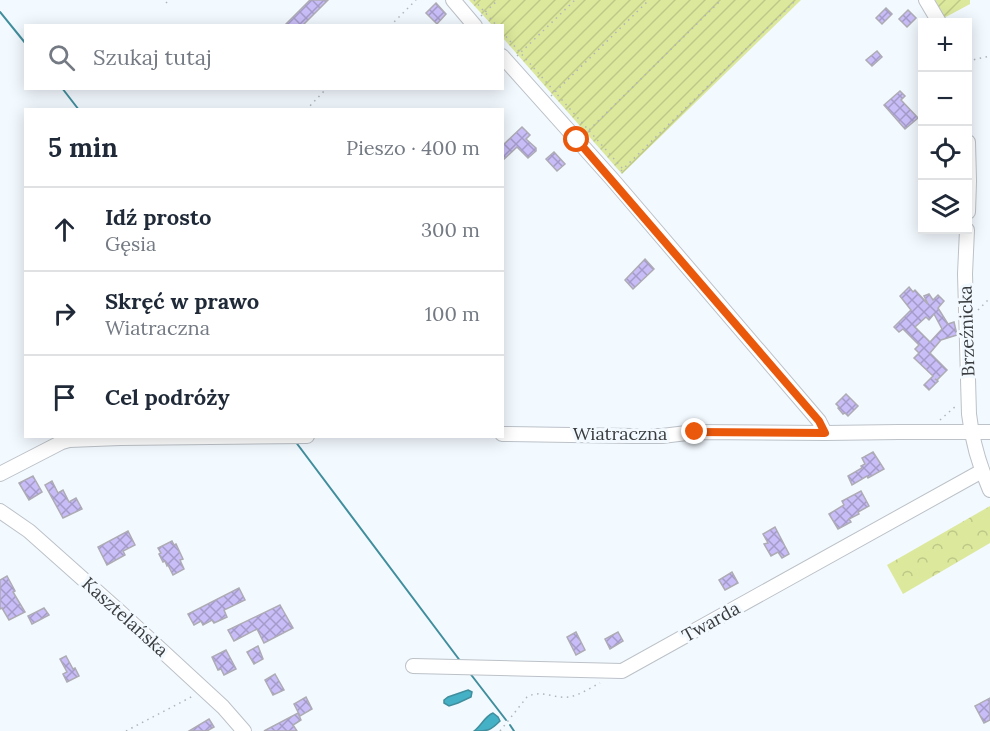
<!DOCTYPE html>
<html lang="pl">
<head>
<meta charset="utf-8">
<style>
	:root { --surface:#fff; --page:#f6f6f7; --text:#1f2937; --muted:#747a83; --line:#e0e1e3 }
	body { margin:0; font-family:Lora,serif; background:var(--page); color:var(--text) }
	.controls { position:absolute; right:18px; top:18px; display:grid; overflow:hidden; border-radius:0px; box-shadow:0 3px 15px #0003 }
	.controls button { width:54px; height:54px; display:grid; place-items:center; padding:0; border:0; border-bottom:2px solid var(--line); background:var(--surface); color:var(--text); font:30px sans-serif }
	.stop { position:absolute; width:18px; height:18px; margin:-14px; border:4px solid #ea580c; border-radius:50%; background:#fff }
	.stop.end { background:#ea580c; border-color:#fff; box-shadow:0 2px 6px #0008 }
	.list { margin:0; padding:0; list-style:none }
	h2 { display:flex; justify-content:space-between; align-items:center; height:78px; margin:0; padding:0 24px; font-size:26px }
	h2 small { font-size:20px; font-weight:400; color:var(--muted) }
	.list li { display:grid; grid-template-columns:39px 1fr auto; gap:18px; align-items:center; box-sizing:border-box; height:84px; padding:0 24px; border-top:2px solid var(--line) }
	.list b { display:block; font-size:22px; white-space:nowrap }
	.list p { margin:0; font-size:20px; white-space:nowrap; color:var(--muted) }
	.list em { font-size:20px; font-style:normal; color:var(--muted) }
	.icon { flex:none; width:33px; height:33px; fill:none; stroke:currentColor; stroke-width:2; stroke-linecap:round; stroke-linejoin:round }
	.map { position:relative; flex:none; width:990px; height:731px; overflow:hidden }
	.search { position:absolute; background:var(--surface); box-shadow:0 3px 15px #0003; left:24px; top:24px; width:480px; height:66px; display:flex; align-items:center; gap:15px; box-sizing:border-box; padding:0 21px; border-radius:0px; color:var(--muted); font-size:22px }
	.panel { position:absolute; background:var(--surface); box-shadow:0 3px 15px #0003; left:24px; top:108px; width:480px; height:330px; border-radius:0px }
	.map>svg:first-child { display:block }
	.forest { fill:url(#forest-crowns) }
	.garden { fill:url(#garden-furrows) }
	.water { fill:#44b1c6; stroke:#418e9d; stroke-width:1.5 }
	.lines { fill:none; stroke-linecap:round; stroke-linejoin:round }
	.stream { stroke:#418e9d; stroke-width:2 }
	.building { fill:url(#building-cross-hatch); stroke:#adabb3; stroke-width:1.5; fill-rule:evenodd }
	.minor-casing { stroke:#bcc2c8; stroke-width:16 }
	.path { stroke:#b0b6ba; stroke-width:1.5; stroke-dasharray:1.5 4.5; stroke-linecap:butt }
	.minor { stroke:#fff; stroke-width:14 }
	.route { stroke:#ea580c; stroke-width:8 }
	.labels { text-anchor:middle; stroke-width:6; stroke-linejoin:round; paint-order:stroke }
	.street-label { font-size:18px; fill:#393c3e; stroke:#f2f9ff }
</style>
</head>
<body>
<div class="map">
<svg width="990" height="731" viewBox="0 0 990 731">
	<defs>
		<pattern id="forest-crowns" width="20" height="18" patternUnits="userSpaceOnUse" patternTransform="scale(1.5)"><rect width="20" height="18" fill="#dce89c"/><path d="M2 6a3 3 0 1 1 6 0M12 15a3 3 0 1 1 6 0" fill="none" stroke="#bec887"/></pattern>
		<pattern id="garden-furrows" width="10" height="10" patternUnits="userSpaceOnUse" patternTransform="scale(1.5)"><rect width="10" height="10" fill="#dce89c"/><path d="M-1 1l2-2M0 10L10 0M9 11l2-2" fill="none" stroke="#bec887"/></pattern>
		<pattern id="building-cross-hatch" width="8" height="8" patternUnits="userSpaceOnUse" patternTransform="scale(1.5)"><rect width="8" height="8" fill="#c9bdf7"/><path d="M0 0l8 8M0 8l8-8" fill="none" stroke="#a49bc9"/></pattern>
	</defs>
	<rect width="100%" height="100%" fill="#f2f9ff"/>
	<path class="forest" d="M990 506V543L903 594 887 565Z"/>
	<g class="garden">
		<path d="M469 0H801L622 174 503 38 502 26 492 25Z"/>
		<path d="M935 0H970V4L944 18Z"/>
	</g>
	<g class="water">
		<path d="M468 690 472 692 471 697 458 703 449 706 444 703V700L448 697Z"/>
		<path d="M493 713 498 717 500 721C490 731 488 731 474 731 481 726 485 716 493 713Z"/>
	</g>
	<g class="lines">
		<g class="stream">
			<path d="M0 12 26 44"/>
			<path d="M62 88 79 110"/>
			<path d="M295 441 461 662"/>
			<path d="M469 672 506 720"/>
			<path d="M510 725 514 731"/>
		</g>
	</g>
	<g class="building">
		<path d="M310 0H328L302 26H284Z"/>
		<path d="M436 3 446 14 437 24 426 13Z"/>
		<path d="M886 8 892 14 882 24 876 18Z"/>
		<path d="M908 10 916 18 907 27 899 19Z"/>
		<path d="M877 51 882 57 872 66 866 60Z"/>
		<path d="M900 91 905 96 901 100 918 118 905 129 884 105Z"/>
		<path d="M522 127 530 135 526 139 536 148V151L528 158 517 147 502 161V146Z"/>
		<path d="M554 152 565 164 557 171 546 159Z"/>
		<path d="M645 259 654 269 633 289 625 280Z"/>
		<path d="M909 287 913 292 915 290 928 304 924 296 929 294 933 300 938 295 944 301 938 308 948 324 954 322 957 335 941 340 930 353 947 370 937 380 935 379 938 381 929 390 924 385 933 376 914 358 919 353 915 349 919 345 903 329 899 332 894 327 911 310 900 296ZM934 314 942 329 930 342 915 327 926 317 929 320Z"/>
		<path d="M846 394 858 406 848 416 845 413 843 414 838 408 839 407 836 404Z"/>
		<path d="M873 452 884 469 868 478 867 476 852 485 848 476 862 468 861 466 865 464 862 458Z"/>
		<path d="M33 476 42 492 29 500 19 483Z"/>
		<path d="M52 481 58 493 63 490 69 502 76 498 82 509 63 518 45 485Z"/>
		<path d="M861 491 869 506 858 512 859 514 849 519 851 522 838 529 829 514 844 505 842 501Z"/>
		<path d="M775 527 789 554 782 558 778 552 771 556 764 544 768 543 763 534Z"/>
		<path d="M128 531 135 545 123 551 125 555 107 565 98 547Z"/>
		<path d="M172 541 174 545 176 544 183 559 180 560 184 569 173 575 168 565 167 566 165 561 163 562 159 554 161 553 158 548Z"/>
		<path d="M732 572 738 583 725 590 719 580Z"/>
		<path d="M7 576 15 591 13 592 25 612 9 620 2 608 0 609V580Z"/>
		<path d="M239 588 245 600 224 610 227 617 214 623 212 620 203 625 201 621 194 625 188 614Z"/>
		<path d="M280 605 293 628 264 643 257 629 234 641 228 630Z"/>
		<path d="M44 608 49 615 32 624 28 616Z"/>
		<path d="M576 632 585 650 576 655 567 637Z"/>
		<path d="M618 632 623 641 610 649 605 639Z"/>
		<path d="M258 646 263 659 254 664 247 652Z"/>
		<path d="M226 650 236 669 224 675 221 669 218 670 212 657Z"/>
		<path d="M66 656 73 669 75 668 79 676 67 682 63 674 67 672 60 659Z"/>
		<path d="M275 674 284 690 273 695 265 680Z"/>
		<path d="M306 697 312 709 300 716 294 704Z"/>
		<path d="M990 698V720L984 723 975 706Z"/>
		<path d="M298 713 301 720 293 725 297 731H264Z"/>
		<path d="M209 719 214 727 207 731H189Z"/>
	</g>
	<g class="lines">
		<defs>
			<g id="minor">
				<path d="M453 0 475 26"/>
				<path d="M926 0 939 22"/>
				<path d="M502 56 612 179 819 421 825 433"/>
				<path d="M968 142 969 181 968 212"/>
				<path d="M967 230 965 274 969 414C972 440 979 465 990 490"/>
				<path d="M502 434 633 436H662L695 432 825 433 899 432H990"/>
				<path d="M0 474 62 442 69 440 120 438 307 436"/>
				<path d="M0 511 29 531 120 612 223 707 244 731"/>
				<path d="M413 666 622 671 982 471"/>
			</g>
		</defs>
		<use href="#minor" class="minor-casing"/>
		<g class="path">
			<path d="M474 0 497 26"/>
			<path d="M166 3 169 0"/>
			<path d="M481 16 498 0"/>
			<path d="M390 26 416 0"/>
			<path d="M502 32 622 168"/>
			<path d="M517 56 575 0"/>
			<path d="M968 61 990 56"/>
			<path d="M551 96 649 0"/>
			<path d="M306 110 327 88"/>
			<path d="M585 134 721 0"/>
			<path d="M621 171 796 0"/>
			<path d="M978 310 990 298"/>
			<path d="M940 420 957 405"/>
			<path d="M126 731 195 695"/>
			<path d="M500 731 527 697C540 689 555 699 569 697 580 695 590 688 600 683"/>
		</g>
		<use href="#minor" class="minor"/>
	</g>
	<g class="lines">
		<path class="route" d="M577 140 819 421 825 433 695 432"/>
	</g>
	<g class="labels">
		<g class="street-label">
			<text transform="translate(967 331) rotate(-92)" y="6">Brzeźnicka</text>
			<text x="620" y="440">Wiatraczna</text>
			<text transform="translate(125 617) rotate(42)" y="6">Kasztelańska</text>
			<text transform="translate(711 622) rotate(-29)" y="6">Twarda</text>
		</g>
	</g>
</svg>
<div class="controls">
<button>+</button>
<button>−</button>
<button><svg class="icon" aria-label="locate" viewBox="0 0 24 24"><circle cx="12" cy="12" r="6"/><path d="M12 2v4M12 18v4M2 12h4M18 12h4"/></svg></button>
<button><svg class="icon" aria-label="layers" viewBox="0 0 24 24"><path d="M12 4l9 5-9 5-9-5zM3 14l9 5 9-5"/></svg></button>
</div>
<div class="stop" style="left:577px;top:140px"></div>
<div class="stop end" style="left:695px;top:432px"></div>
<div class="search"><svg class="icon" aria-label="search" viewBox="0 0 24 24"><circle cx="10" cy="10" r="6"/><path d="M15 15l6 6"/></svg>Szukaj tutaj</div>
<section class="panel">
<h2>5 min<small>Pieszo · 400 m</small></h2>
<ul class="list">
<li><svg class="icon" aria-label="ahead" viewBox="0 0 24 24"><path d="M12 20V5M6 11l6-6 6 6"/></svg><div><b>Idź prosto</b><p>Gęsia</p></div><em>300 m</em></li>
<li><svg class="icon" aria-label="right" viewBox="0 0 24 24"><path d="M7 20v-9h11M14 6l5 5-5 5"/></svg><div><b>Skręć w prawo</b><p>Wiatraczna</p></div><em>100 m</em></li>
<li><svg class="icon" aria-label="arrive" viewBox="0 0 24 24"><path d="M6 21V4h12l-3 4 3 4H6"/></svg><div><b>Cel podróży</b></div></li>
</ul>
</section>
</div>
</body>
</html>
